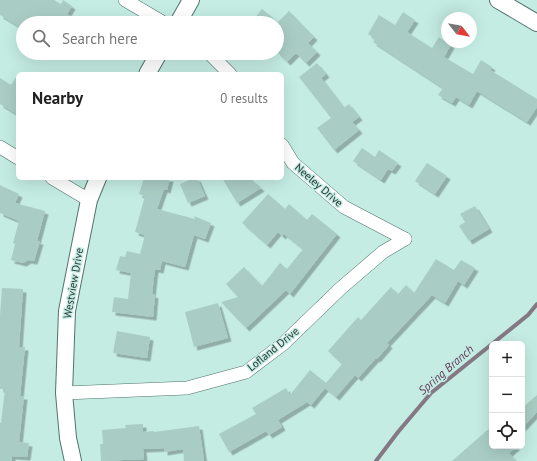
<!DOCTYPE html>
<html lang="en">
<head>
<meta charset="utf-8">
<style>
	:root { --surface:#fff; --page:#f6f6f6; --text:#222; --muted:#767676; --line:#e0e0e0 }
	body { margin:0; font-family:"PT Sans",sans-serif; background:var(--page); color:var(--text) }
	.controls { position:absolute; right:12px; bottom:12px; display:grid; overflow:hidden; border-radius:6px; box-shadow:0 4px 16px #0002 }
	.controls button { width:36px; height:36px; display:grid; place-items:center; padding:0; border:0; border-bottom:1px solid var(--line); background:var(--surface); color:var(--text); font:20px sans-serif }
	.compass { position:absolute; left:441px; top:12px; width:36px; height:36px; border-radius:50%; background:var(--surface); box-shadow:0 4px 16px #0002; rotate:121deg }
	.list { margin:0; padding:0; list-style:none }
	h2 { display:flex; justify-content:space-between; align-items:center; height:52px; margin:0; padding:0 16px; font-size:17px }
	h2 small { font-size:13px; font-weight:400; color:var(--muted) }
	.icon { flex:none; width:22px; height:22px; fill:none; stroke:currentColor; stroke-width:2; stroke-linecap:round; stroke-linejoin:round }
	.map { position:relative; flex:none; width:537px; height:461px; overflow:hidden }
	.search { position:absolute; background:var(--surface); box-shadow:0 4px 16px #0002; left:16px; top:16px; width:268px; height:44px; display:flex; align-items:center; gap:10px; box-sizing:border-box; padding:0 14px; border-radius:22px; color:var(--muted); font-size:15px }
	.panel { position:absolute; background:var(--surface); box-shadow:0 4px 16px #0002; left:16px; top:72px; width:268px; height:108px; border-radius:6px }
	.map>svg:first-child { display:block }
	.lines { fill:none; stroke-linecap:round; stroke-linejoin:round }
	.stream { stroke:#847885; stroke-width:4 }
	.building { fill:#a9cdc4; filter:url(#shadow) }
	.minor-casing { stroke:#50746b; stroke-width:14 }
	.major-casing { stroke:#50746b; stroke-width:18 }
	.minor { stroke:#fff; stroke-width:13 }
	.major { stroke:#fff; stroke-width:16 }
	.labels { text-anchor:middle; stroke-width:3; stroke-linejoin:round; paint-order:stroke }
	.street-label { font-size:11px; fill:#253531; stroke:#c4ece2 }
	.water-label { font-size:12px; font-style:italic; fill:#603b5b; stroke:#c4ece2 }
</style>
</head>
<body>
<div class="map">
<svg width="537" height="461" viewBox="0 0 537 461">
	<defs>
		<filter id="shadow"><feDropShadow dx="3.5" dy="3.5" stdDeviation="0" flood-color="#0004"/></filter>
	</defs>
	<rect width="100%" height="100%" fill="#c4ece2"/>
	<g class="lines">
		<path class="stream" d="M376 461 398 432 431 393 528 315 537 304"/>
	</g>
	<g class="building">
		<path d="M0 0H54L61 4 63 0 72 6 67 14 82 23H23V29L0 15Z"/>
		<path d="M262 9 278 22 289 11 314 37 308 43 317 52 306 63 296 53 287 62 277 52V23H251Z"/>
		<path d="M403 12 415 20 407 32 432 48 439 37 451 45 444 57 473 74 481 60 492 67 490 70 537 99V107L527 122 477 91 469 105 456 97 452 103 438 95 443 88 373 42 375 39 368 34 379 15 395 25Z"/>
		<path d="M317 63 326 74 321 78 344 108 349 104 359 117 352 122 359 130 334 150 317 128 331 118 299 77Z"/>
		<path d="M18 74V115L0 104V78L11 85Z"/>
		<path d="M362 148 375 157 379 150 398 163 392 171 388 169 381 180 353 161Z"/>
		<path d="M427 163 447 176 435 194 415 181Z"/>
		<path d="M144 178H170L167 190 164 189 157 209 195 219 194 216 211 223 205 239 194 235 185 267 162 261 160 270 155 269 152 294 155 295 153 317 112 312 114 297 128 299 131 273 116 270 120 256 125 257 127 251 140 254 145 235 135 232 145 196 139 194Z"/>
		<path d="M194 178H197L205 196 188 203 180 184Z"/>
		<path d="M222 178H250L261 188 237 203Z"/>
		<path d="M0 185 19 194 15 203 45 211 37 241H40L34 261 28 260 23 263 11 260 15 244 13 243 19 221 0 213Z"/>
		<path d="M268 194 285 209 289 204 307 220 312 214 337 234 290 294 286 290 246 328 221 302 238 297 226 284 244 267 262 286 280 263 287 269 303 249 284 234 282 236 278 232 267 245 242 223Z"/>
		<path d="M475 206 489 229 469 241 459 226 465 222 460 214Z"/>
		<path d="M436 259 454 270 461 260 475 268 464 285 458 281 445 303 432 295 387 343 389 345 377 359 376 358 358 378 355 375 336 397 325 388 311 405 307 402 278 420 282 427 269 435 266 431 229 452 219 434 256 414 252 408 286 388 290 395 310 370 326 383 342 364 328 351 358 317 361 320 391 287 398 294 406 285 414 293Z"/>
		<path d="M2 288 23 289 19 347H25L20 396H24L19 442 29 443 27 457 12 456V461H0V423H1L5 389H0V316Z"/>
		<path d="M218 303 228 338 194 347 185 312Z"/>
		<path d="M117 331 150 337 147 358 113 353Z"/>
		<path d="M537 395V412L522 428V408Z"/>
		<path d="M143 424V432L154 431V432L199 426 204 461H184L183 449 164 452V448L143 449 144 459 101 461 100 444H103L102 430 126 428 125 425Z"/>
		<path d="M492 426V446H517L509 453 516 461H452Z"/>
	</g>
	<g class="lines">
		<defs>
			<g id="minor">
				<path d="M125 0 164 23"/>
				<path d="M209 53 230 74"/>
				<path d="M282 145 293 163 344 207 405 239"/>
				<path d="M0 147 18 158"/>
				<path d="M52 178 89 200"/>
				<path d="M64 393 187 388 246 372 283 344 341 288 383 252 405 239"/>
			</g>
			<g id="major">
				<path d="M498 0 537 23"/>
				<path d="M178 23 191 0"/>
				<path d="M147 74 159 53"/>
				<path d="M73 461 68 438 64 393 67 311 89 200 98 178"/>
			</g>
		</defs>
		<use href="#minor" class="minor-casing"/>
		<use href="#major" class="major-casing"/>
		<use href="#minor" class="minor"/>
		<use href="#major" class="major"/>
	</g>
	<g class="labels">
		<g class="street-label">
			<text transform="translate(319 185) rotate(41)" y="4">Neeley Drive</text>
			<text transform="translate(73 283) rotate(-80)" y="4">Westview Drive</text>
			<text transform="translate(273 349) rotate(-39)" y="4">Lofland Drive</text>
		</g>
		<g class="water-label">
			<text transform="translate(446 370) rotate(-41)" y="4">Spring Branch</text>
		</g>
	</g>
</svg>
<div class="controls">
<button>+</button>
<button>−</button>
<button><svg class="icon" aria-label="locate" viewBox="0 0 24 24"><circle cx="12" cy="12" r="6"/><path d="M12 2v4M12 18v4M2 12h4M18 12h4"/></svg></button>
</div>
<svg class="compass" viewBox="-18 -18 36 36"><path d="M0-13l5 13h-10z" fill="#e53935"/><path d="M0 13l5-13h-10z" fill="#767676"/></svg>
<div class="search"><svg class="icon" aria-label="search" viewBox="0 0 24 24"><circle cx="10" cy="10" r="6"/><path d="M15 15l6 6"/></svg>Search here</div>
<section class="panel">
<h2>Nearby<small>0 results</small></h2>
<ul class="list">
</ul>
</section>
</div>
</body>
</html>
